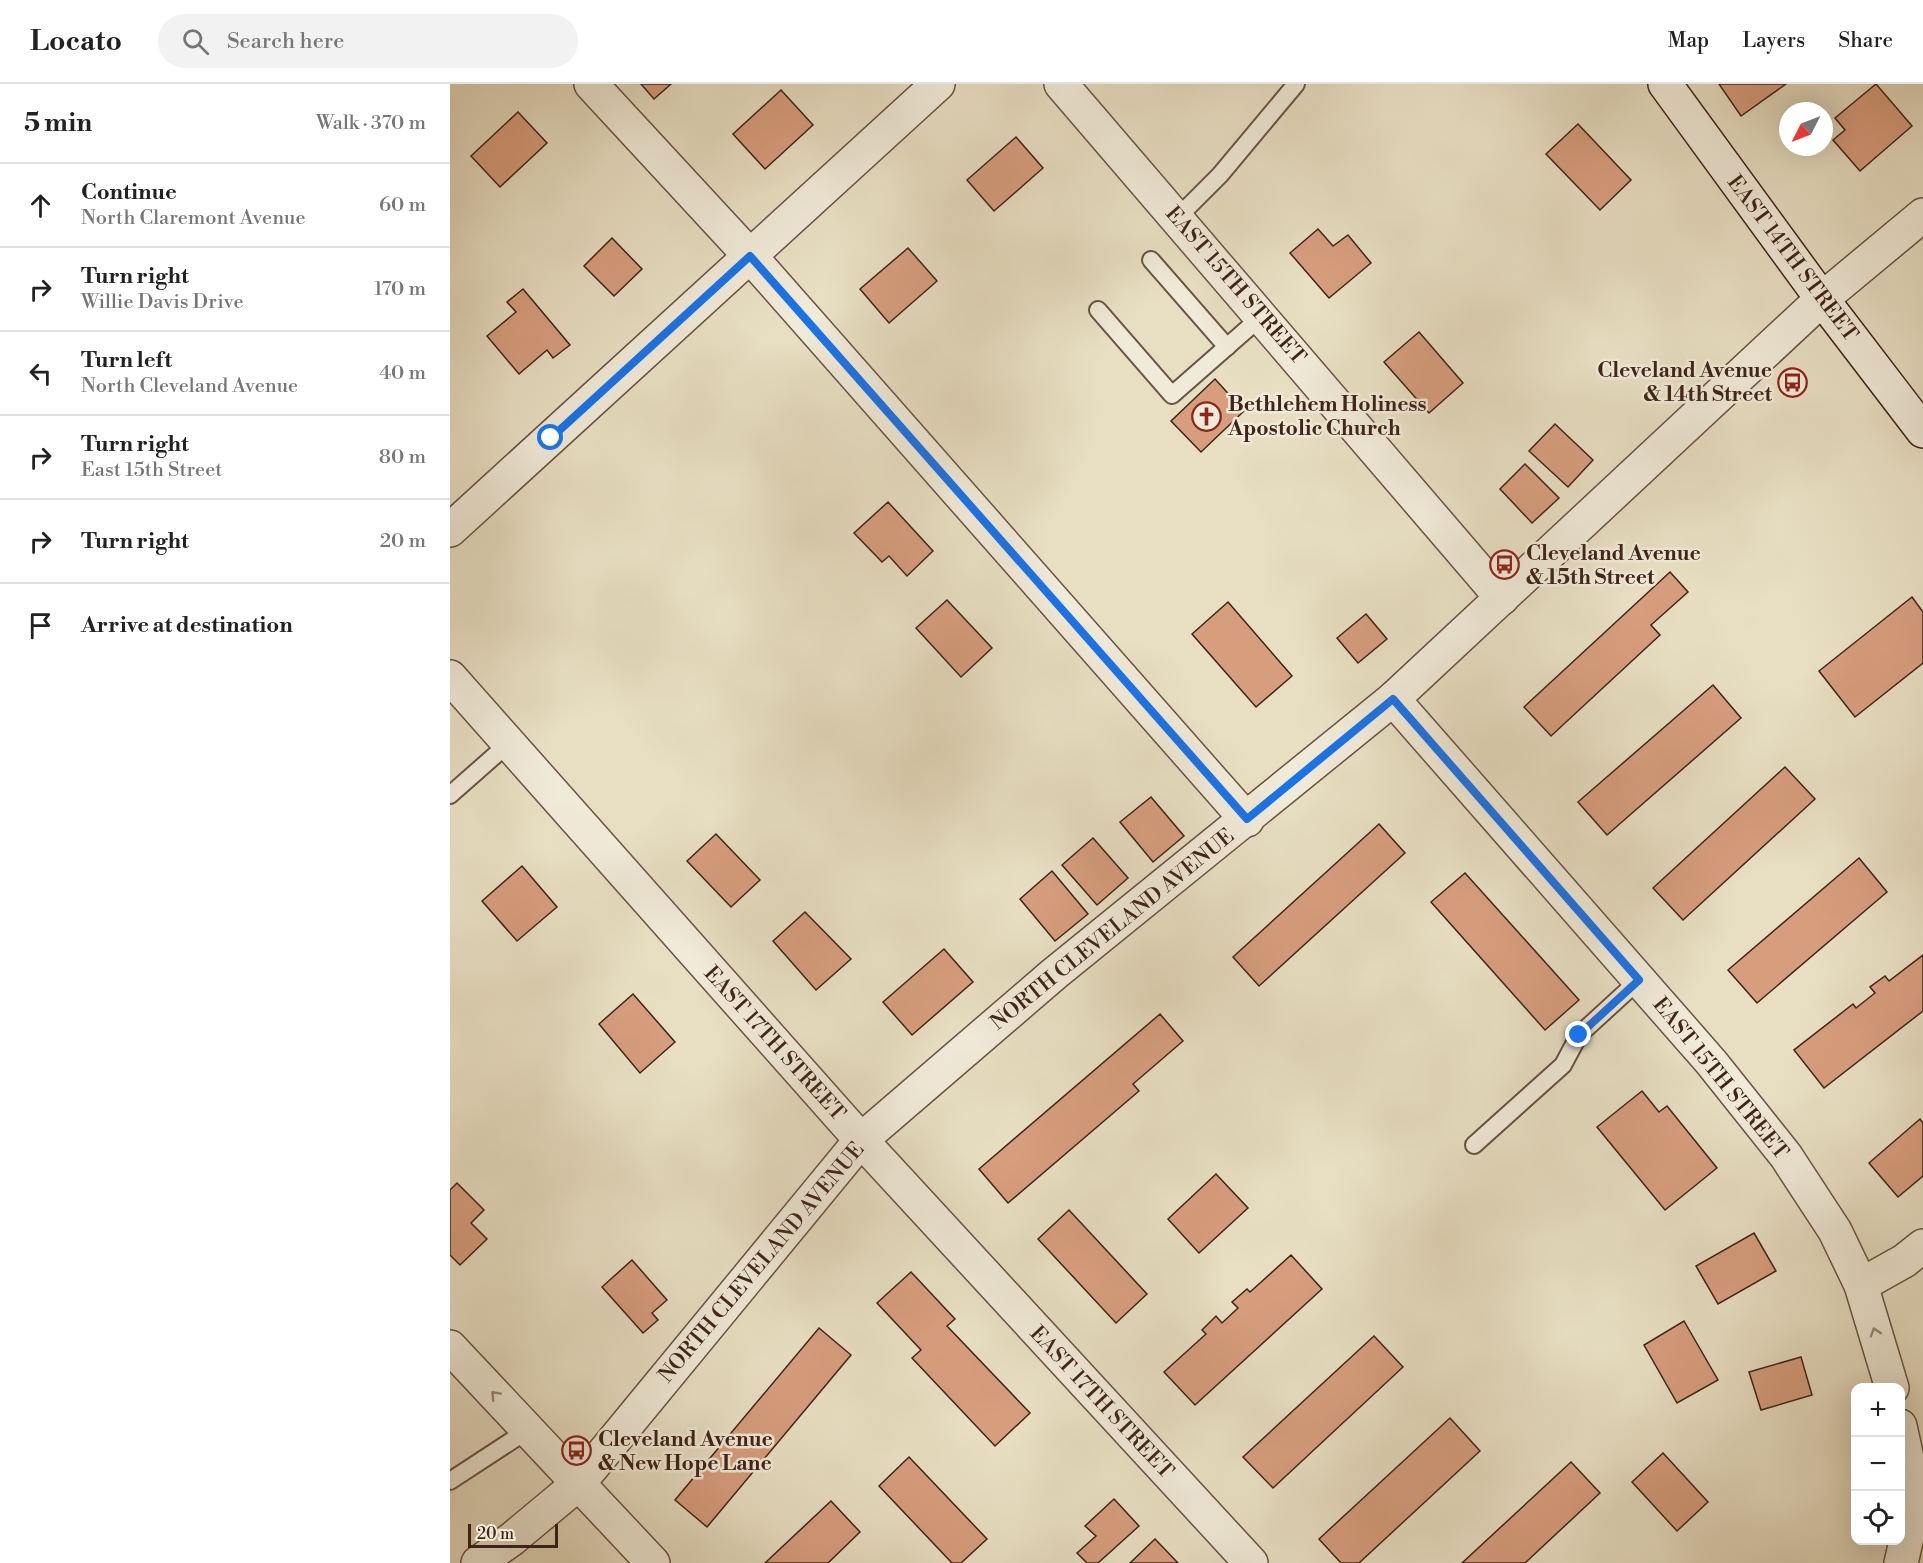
<!DOCTYPE html>
<html lang="en">
<head>
<meta charset="utf-8">
<style>
	:root { --surface:#fff; --page:#f2f2f2; --text:#222; --muted:#767676; --line:#e0e0e0 }
	body { margin:0; font-family:"Libre Bodoni",serif; background:var(--page); color:var(--text) }
	.controls { position:absolute; right:18px; bottom:18px; display:grid; overflow:hidden; border-radius:12px; box-shadow:0 6px 24px #0002 }
	.controls button { width:54px; height:54px; display:grid; place-items:center; padding:0; border:0; border-bottom:2px solid var(--line); background:var(--surface); color:var(--text); font:30px sans-serif }
	.compass { position:absolute; left:1329px; top:18px; width:54px; height:54px; border-radius:50%; background:var(--surface); box-shadow:0 6px 24px #0002; rotate:228deg }
	.scale { position:absolute; left:18px; bottom:15px; width:90px; box-sizing:border-box; padding-left:6px; border:3px solid #3f2419; border-top:0; font-size:16px; line-height:21px; white-space:nowrap; color:#3f2419; -webkit-text-stroke:4px #f0ead8; paint-order:stroke }
	.stop { position:absolute; width:18px; height:18px; margin:-14px; border:4px solid #1a73e8; border-radius:50%; background:#fff }
	.stop.end { background:#1a73e8; border-color:#fff; box-shadow:0 2px 6px #0008 }
	.list { margin:0; padding:0; list-style:none }
	h2 { display:flex; justify-content:space-between; align-items:center; height:78px; margin:0; padding:0 24px; font-size:26px }
	h2 small { font-size:20px; font-weight:400; color:var(--muted) }
	.list li { display:grid; grid-template-columns:39px 1fr auto; gap:18px; align-items:center; box-sizing:border-box; height:84px; padding:0 24px; border-top:2px solid var(--line) }
	.list b { display:block; font-size:22px; white-space:nowrap }
	.list p { margin:0; font-size:20px; white-space:nowrap; color:var(--muted) }
	.list em { font-size:20px; font-style:normal; color:var(--muted) }
	.icon { flex:none; width:33px; height:33px; fill:none; stroke:currentColor; stroke-width:2; stroke-linecap:round; stroke-linejoin:round }
	.map { position:relative; flex:none; width:1473px; height:1479px; overflow:hidden }
	header { display:flex; align-items:center; gap:36px; box-sizing:border-box; height:84px; padding:0 30px; background:var(--surface); border-bottom:2px solid var(--line) }
	header strong { font-size:28px }
	nav { display:flex; gap:33px; margin-inline-start:auto; font-size:21px }
	.search { width:420px; height:54px; background:var(--page); display:flex; align-items:center; gap:15px; box-sizing:border-box; padding:0 21px; border-radius:33px; color:var(--muted); font-size:22px }
	main { display:flex }
	aside { flex:1; background:var(--surface) }
	.map>svg:first-child { display:block }
	.building { fill:#d79e7e; stroke:#3f2419; stroke-width:1.5 }
	.lines { fill:none; stroke-linecap:round; stroke-linejoin:round }
	.service-casing { stroke:#695344; stroke-width:20 }
	.minor-casing { stroke:#695344; stroke-width:36 }
	.tertiary-casing { stroke:#695344; stroke-width:36 }
	.secondary-casing { stroke:#3f2419; stroke-width:36 }
	.service { stroke:#f0ead8; stroke-width:16 }
	.minor { stroke:#f0ead8; stroke-width:33 }
	.tertiary { stroke:#f0ead8; stroke-width:33 }
	.secondary { stroke:#f0ead8; stroke-width:33 }
	.oneway { stroke:#988778 }
	.route { stroke:#1a73e8; stroke-width:8 }
	.labels { text-anchor:middle; stroke-width:5; stroke-linejoin:round; paint-order:stroke }
	.street-label { font-size:21px; fill:#3f2419; stroke:#f0ead8 }
	.poi-label { font-size:21px; font-weight:bold; fill:#3f2419; stroke:#f0ead8; text-anchor:start }
</style>
</head>
<body>
<header>
<strong>Locato</strong>
<div class="search"><svg class="icon" aria-label="search" viewBox="0 0 24 24"><circle cx="10" cy="10" r="6"/><path d="M15 15l6 6"/></svg>Search here</div>
<nav><a>Map</a><a>Layers</a><a>Share</a></nav>
</header>
<main>
<aside>
<h2>5 min<small>Walk · 370 m</small></h2>
<ul class="list">
<li><svg class="icon" aria-label="ahead" viewBox="0 0 24 24"><path d="M12 20V5M6 11l6-6 6 6"/></svg><div><b>Continue</b><p>North Claremont Avenue</p></div><em>60 m</em></li>
<li><svg class="icon" aria-label="right" viewBox="0 0 24 24"><path d="M7 20v-9h11M14 6l5 5-5 5"/></svg><div><b>Turn right</b><p>Willie Davis Drive</p></div><em>170 m</em></li>
<li><svg class="icon" aria-label="left" viewBox="0 0 24 24"><path d="M17 20v-9H6M10 6l-5 5 5 5"/></svg><div><b>Turn left</b><p>North Cleveland Avenue</p></div><em>40 m</em></li>
<li><svg class="icon" aria-label="right" viewBox="0 0 24 24"><path d="M7 20v-9h11M14 6l5 5-5 5"/></svg><div><b>Turn right</b><p>East 15th Street</p></div><em>80 m</em></li>
<li><svg class="icon" aria-label="right" viewBox="0 0 24 24"><path d="M7 20v-9h11M14 6l5 5-5 5"/></svg><div><b>Turn right</b></div><em>20 m</em></li>
<li><svg class="icon" aria-label="arrive" viewBox="0 0 24 24"><path d="M6 21V4h12l-3 4 3 4H6"/></svg><div><b>Arrive at destination</b></div></li>
</ul>
</aside>
<div class="map">
<svg width="1473" height="1479" viewBox="0 0 1473 1479">
	<rect width="100%" height="100%" fill="#e8dfc3"/>
	<filter id="stains"><feTurbulence type="fractalNoise" baseFrequency=".00333" numOctaves="4"/><feColorMatrix values="0 0 0 0 .2 0 0 0 0 .09 0 0 0 0 .02 0 0 0 .5 -.17"/></filter>
	<radialGradient id="worn" r=".72"><stop offset=".6" stop-color="#630" stop-opacity="0"/><stop offset="1" stop-color="#630" stop-opacity=".3"/></radialGradient>
	<g class="building">
		<path d="M191 0H221L204 15Z"/>
		<path d="M1269 0H1336L1291 32Z"/>
		<path d="M1426 0 1462 42 1410 87 1383 56 1395 46 1385 34Z"/>
		<path d="M331 6 363 41 315 85 283 50Z"/>
		<path d="M68 28 97 59 50 103 21 72Z"/>
		<path d="M1128 40 1181 96 1150 126 1096 70Z"/>
		<path d="M566 53 593 84 544 127 517 96Z"/>
		<path d="M868 145 883 162 898 151 921 179 879 214 840 169Z"/>
		<path d="M162 154 192 185 164 212 134 182Z"/>
		<path d="M458 164 487 197 439 239 410 205Z"/>
		<path d="M73 205 120 261 103 274 97 266 69 290 37 252 66 228 57 218Z"/>
		<path d="M969 248 1013 299 979 329 934 278Z"/>
		<path d="M1346 291 1350 297 1339 305 1334 300Z"/>
		<path d="M765 295 794 327 751 368 721 337Z"/>
		<path d="M1105 340 1143 376 1118 403 1079 367Z"/>
		<path d="M1075 380 1109 414 1082 439 1050 405Z"/>
		<path d="M438 418 483 467 457 492 439 472 432 478 404 449Z"/>
		<path d="M1220 488 1238 508 1201 541 1210 551 1101 652 1074 623Z"/>
		<path d="M1462 513 1473 528V579L1405 633 1369 587Z"/>
		<path d="M497 516 542 564 511 593 466 544Z"/>
		<path d="M778 518 842 592 806 623 742 550Z"/>
		<path d="M916 530 937 555 908 579 887 554Z"/>
		<path d="M1263 601 1291 634 1157 751 1128 718Z"/>
		<path d="M1335 683 1365 715 1233 836 1203 804Z"/>
		<path d="M701 713 734 752 703 778 670 738Z"/>
		<path d="M929 740 955 769 809 902 783 873Z"/>
		<path d="M266 750 310 796 281 823 237 777Z"/>
		<path d="M643 754 678 794 647 821 612 781Z"/>
		<path d="M1409 774 1437 808 1307 919 1278 886Z"/>
		<path d="M72 782 107 823 67 857 32 817Z"/>
		<path d="M602 787 638 830 605 857 570 815Z"/>
		<path d="M1015 789 1129 916 1095 946 981 818Z"/>
		<path d="M355 828 401 875 366 906 323 857Z"/>
		<path d="M494 865 523 898 462 951 433 918Z"/>
		<path d="M1473 871V927L1374 1004 1344 966 1403 920 1406 924 1425 909 1420 903 1435 892 1439 897Z"/>
		<path d="M183 910 225 958 190 989 149 940Z"/>
		<path d="M710 930 733 957 683 1000 689 1007 558 1119 529 1085Z"/>
		<path d="M1192 1007 1209 1028 1217 1022 1267 1084 1215 1126 1147 1043Z"/>
		<path d="M1470 1035 1473 1039V1092L1448 1113 1419 1079Z"/>
		<path d="M766 1090 798 1124 749 1169 718 1135Z"/>
		<path d="M7 1099 34 1126 21 1139 37 1155 10 1181 0 1171V1106Z"/>
		<path d="M619 1126 697 1210 666 1239 588 1155Z"/>
		<path d="M1304 1149 1326 1187 1268 1220 1246 1182Z"/>
		<path d="M841 1171 872 1205 745 1321 714 1288 756 1250 752 1246 766 1232 772 1239 788 1224 782 1218 797 1205 800 1208Z"/>
		<path d="M182 1176 217 1216 202 1229 208 1236 193 1249 152 1203Z"/>
		<path d="M461 1188 505 1235 497 1242 580 1329 545 1362 462 1274 471 1266 427 1219Z"/>
		<path d="M1234 1237 1268 1296 1227 1319 1194 1261Z"/>
		<path d="M369 1244 401 1271 257 1443 225 1416Z"/>
		<path d="M924 1252 953 1283 823 1404 793 1373Z"/>
		<path d="M1351 1273 1362 1311 1311 1326 1299 1288Z"/>
		<path d="M1000 1334 1030 1367 909 1479H891L869 1455Z"/>
		<path d="M1213 1369 1258 1418 1227 1447 1182 1398Z"/>
		<path d="M459 1373 537 1455 511 1479H502L429 1402Z"/>
		<path d="M1121 1378 1150 1409 1075 1479H1012Z"/>
		<path d="M664 1415 689 1442 648 1479H637L627 1469 646 1452 635 1442Z"/>
		<path d="M381 1417 410 1448 378 1479H315Z"/>
		<path d="M705 1455 728 1479H680Z"/>
	</g>
	<g class="lines">
		<defs>
			<g id="service">
				<path d="M728 133 770 91 846 0"/>
				<path d="M701 176 777 263"/>
				<path d="M648 226 722 311 812 232"/>
				<path d="M0 711 59 659"/>
				<path d="M1024 1061 1113 981 1129 951 1189 896"/>
				<path d="M0 1397 78 1346"/>
			</g>
			<g id="minor">
				<path d="M141 0 300 172 797 736"/>
				<path d="M611 0 1052 514"/>
				<path d="M0 446 488 0"/>
				<path d="M0 593 411 1056 801 1479"/>
				<path d="M943 615 1261 978 1336 1072 1385 1147 1411 1201 1442 1304"/>
				<path d="M1411 1201 1454 1177 1473 1162"/>
				<path d="M0 1263 203 1479"/>
				<path d="M1450 1342 1457 1374 1460 1440 1451 1479"/>
			</g>
			<path id="tertiary" d="M28 1479 62 1455 128 1400 411 1056 604 890 943 615 1372 215 1473 131"/>
			<path id="secondary" d="M1215 0 1372 215 1473 347"/>
		</defs>
		<use href="#service" class="service-casing"/>
		<use href="#minor" class="minor-casing"/>
		<use href="#tertiary" class="tertiary-casing"/>
		<use href="#secondary" class="secondary-casing"/>
		<use href="#service" class="service"/>
		<use href="#minor" class="minor"/>
		<use href="#tertiary" class="tertiary"/>
		<use href="#secondary" class="secondary"/>
	</g>
	<defs><path id="oneway-chevron" d="M-2-3.5L2.5 0L-2 3.5" fill="none" stroke-width="1.6" stroke-linecap="round" stroke-linejoin="round" transform="scale(1.5)"/></defs>
	<g class="oneway">
		<use href="#oneway-chevron" transform="translate(1425 1248) rotate(-107)"/>
		<use href="#oneway-chevron" transform="translate(45 1311) rotate(-133)"/>
	</g>
	<g class="lines">
		<path class="route" d="M101 354 300 172 797 735 943 615 1189 896 1129 951"/>
	</g>
	<defs>
		<symbol id="bus-ring" viewBox="-11 -11 22 22"><circle r="9.5" fill="#f0ead8" stroke="#8f2418" stroke-width="1.5"/><path d="M-5-6H5V4H4V6H2V4H-2V6H-4V4H-5ZM-3.5-4V0h7V-4ZM-3.5 1.2v1.5H-2V1.2ZM2 1.2v1.5H3.5V1.2Z" fill="#8f2418"/></symbol>
		<symbol id="church-ring" viewBox="-11 -11 22 22"><circle r="9.5" fill="#f0ead8" stroke="#8f2418" stroke-width="1.5"/><path d="M-1.2-6h2.4v3.5h3.3v2.4h-3.3V6h-2.4V-.1h-3.3v-2.4h3.3Z" fill="#8f2418"/></symbol>
	</defs>
	<g fill-rule="evenodd">
		<use href="#bus-ring" x="1326" y="282" width="33" height="33"/>
		<use href="#church-ring" x="740" y="316" width="33" height="33"/>
		<use href="#bus-ring" x="1038" y="464" width="33" height="33"/>
		<use href="#bus-ring" x="110" y="1350" width="33" height="33"/>
	</g>
	<g class="labels">
		<g class="street-label">
			<text transform="translate(1343 174) rotate(53)" y="7">EAST 14TH STREET</text>
			<text transform="translate(786 201) rotate(49)" y="7">EAST 15TH STREET</text>
			<text transform="translate(662 845) rotate(-39)" y="7">NORTH CLEVELAND AVENUE</text>
			<text transform="translate(325 959) rotate(48)" y="7">EAST 17TH STREET</text>
			<text transform="translate(1271 994) rotate(51)" y="7">EAST 15TH STREET</text>
			<text transform="translate(311 1178) rotate(-50)" y="7">NORTH CLEVELAND AVENUE</text>
			<text transform="translate(652 1318) rotate(47)" y="7">EAST 17TH STREET</text>
		</g>
		<g class="poi-label">
			<text x="1322" y="293" text-anchor="end">Cleveland Avenue<tspan x="1322" dy="24">&amp; 14th Street</tspan></text>
			<text x="778" y="327">Bethlehem Holiness<tspan x="778" dy="24">Apostolic Church</tspan></text>
			<text x="1076" y="476">Cleveland Avenue<tspan x="1076" dy="24">&amp; 15th Street</tspan></text>
			<text x="148" y="1362">Cleveland Avenue<tspan x="148" dy="24">&amp; New Hope Lane</tspan></text>
		</g>
	</g>
	<rect width="100%" height="100%" filter="url(#stains)"/>
	<rect width="100%" height="100%" fill="url(#worn)"/>
</svg>
<div class="controls">
<button>+</button>
<button>−</button>
<button><svg class="icon" aria-label="locate" viewBox="0 0 24 24"><circle cx="12" cy="12" r="6"/><path d="M12 2v4M12 18v4M2 12h4M18 12h4"/></svg></button>
</div>
<svg class="compass" viewBox="-18 -18 36 36"><path d="M0-13l5 13h-10z" fill="#e53935"/><path d="M0 13l5-13h-10z" fill="#767676"/></svg>
<div class="scale">20 m</div>
<div class="stop" style="left:101px;top:354px"></div>
<div class="stop end" style="left:1129px;top:951px"></div>
</div>
</main>
</body>
</html>
